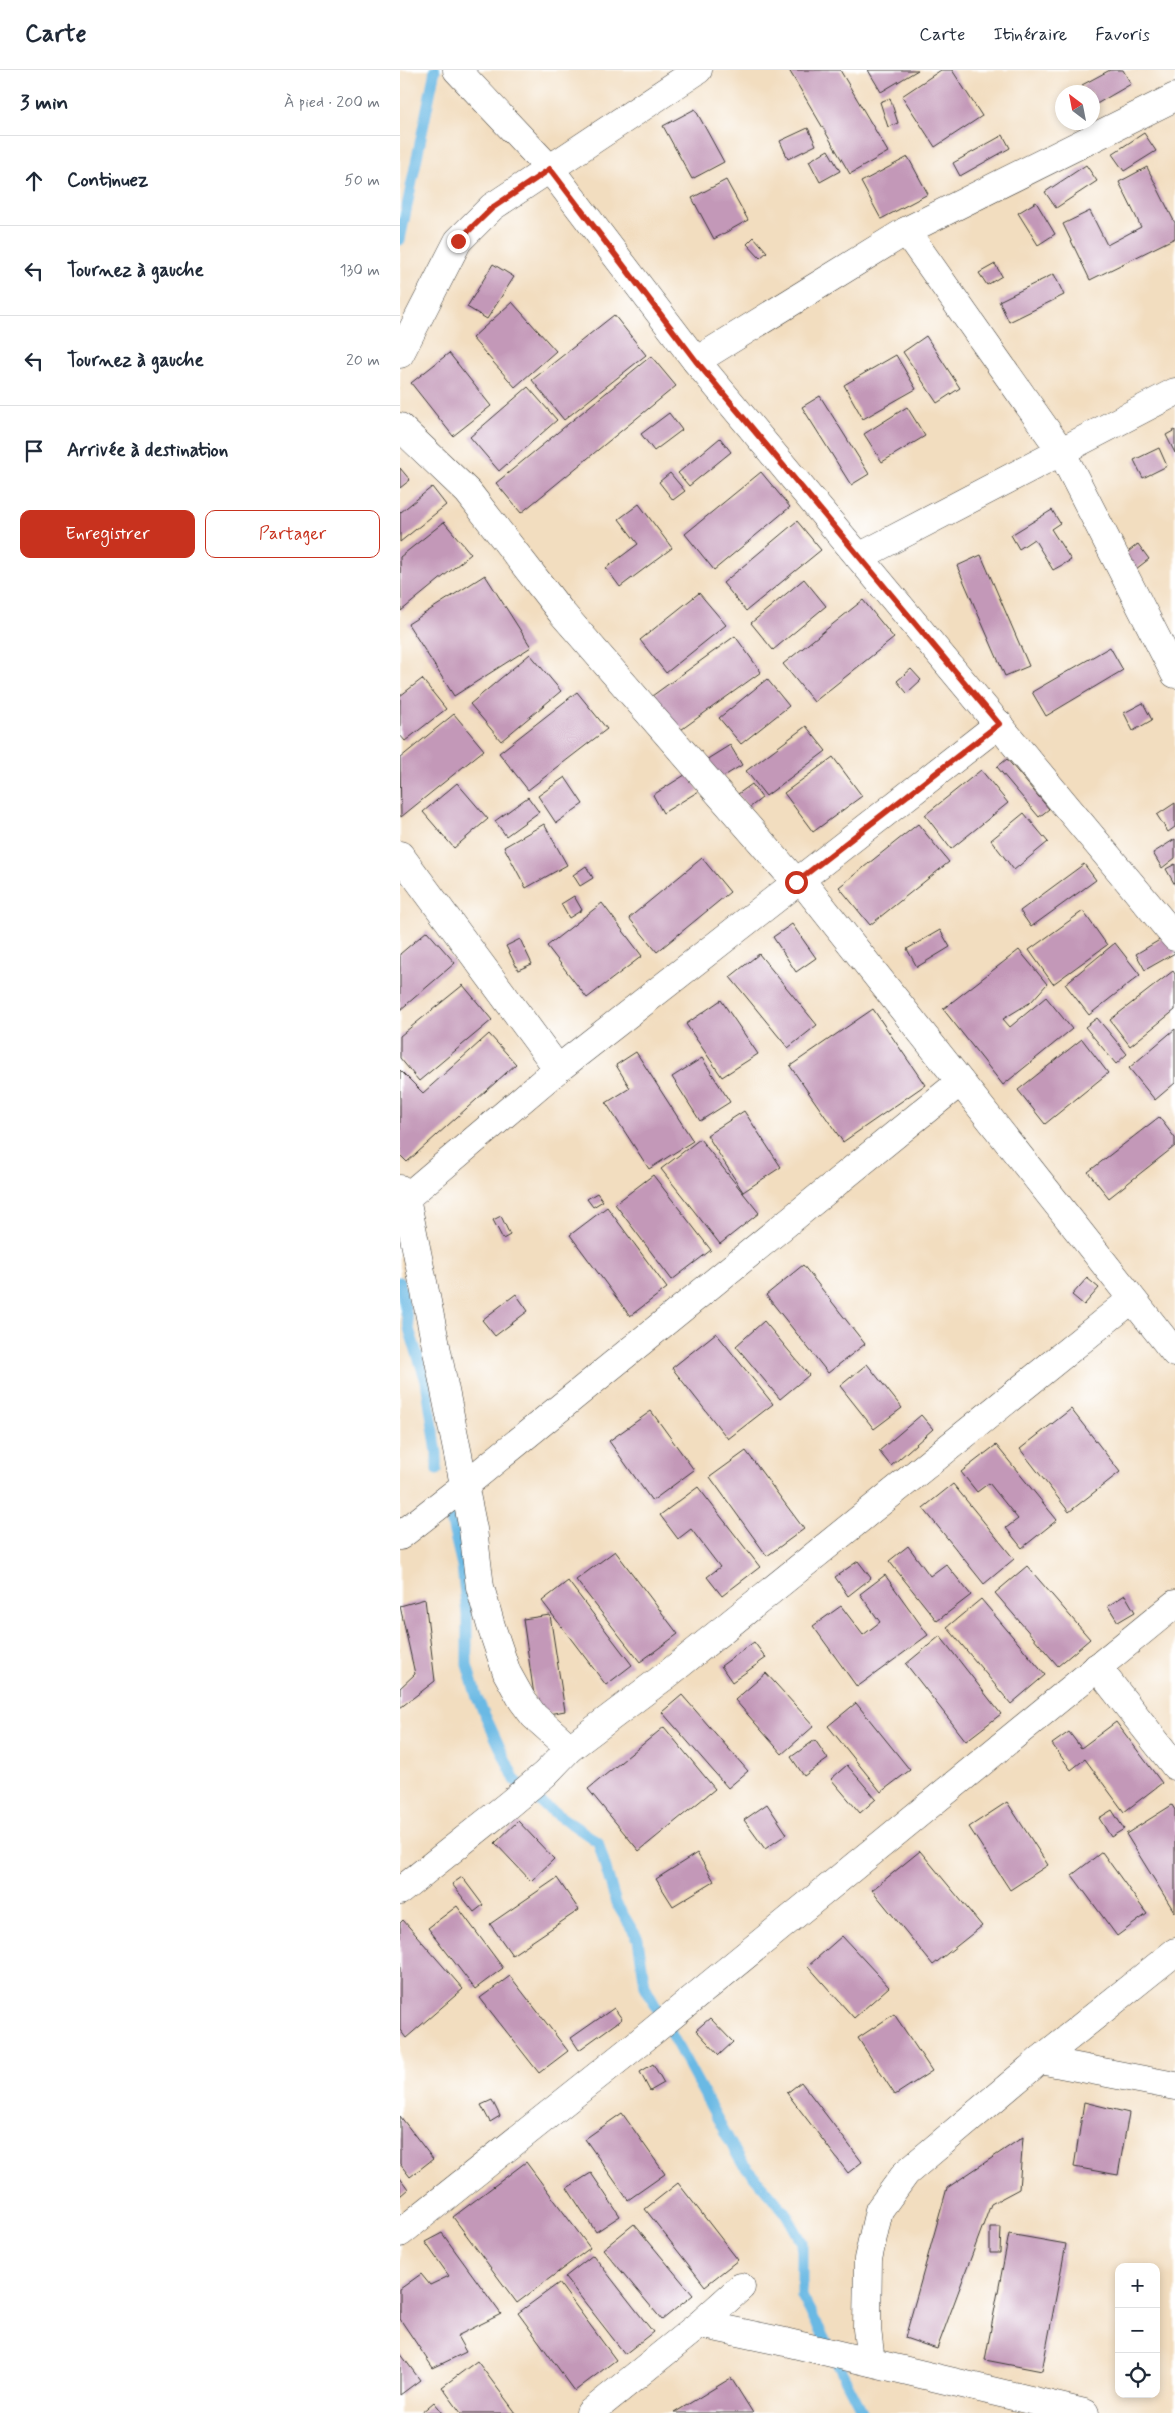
<!DOCTYPE html>
<html lang="fr">
<head>
<meta charset="utf-8">
<style>
	:root { --surface:#fff; --page:#f2f2f3; --text:#1f2937; --muted:#747a83; --line:#e0e1e3; --accent:#c8321e }
	body { margin:0; font-family:Mynerve,sans-serif; background:var(--page); color:var(--text) }
	.controls { position:absolute; right:15px; bottom:15px; display:grid; overflow:hidden; border-radius:10px; box-shadow:0 2px 8px #0003 }
	.controls button { width:45px; height:45px; display:grid; place-items:center; padding:0; border:0; border-bottom:1px solid var(--line); background:var(--surface); color:var(--text); font:25px sans-serif }
	.compass { position:absolute; left:655px; top:15px; width:45px; height:45px; border-radius:50%; background:var(--surface); box-shadow:0 2px 8px #0003; rotate:328deg }
	.stop { position:absolute; width:15px; height:15px; margin:-11px; border:4px solid #c8321e; border-radius:50%; background:#fff }
	.stop.end { background:#c8321e; border-color:#fff; box-shadow:0 1px 5px #0008 }
	.list { margin:0; padding:0; list-style:none }
	h2 { display:flex; justify-content:space-between; align-items:center; height:65px; margin:0; padding:0 20px; font-size:21px }
	h2 small { font-size:16px; font-weight:400; color:var(--muted) }
	.list li { display:grid; grid-template-columns:32px 1fr auto; gap:15px; align-items:center; box-sizing:border-box; height:90px; padding:0 20px; border-top:1px solid var(--line) }
	.list b { display:block; font-size:19px; white-space:nowrap }
	.list em { font-size:16px; font-style:normal; color:var(--muted) }
	.actions { display:flex; gap:10px; padding:15px 20px }
	.actions a { flex:1; padding:11px 0; border:1px solid var(--accent); border-radius:10px; text-align:center; font-size:18px; color:var(--accent) }
	.actions .main { background:var(--accent); color:#fff }
	.icon { flex:none; width:28px; height:28px; fill:none; stroke:currentColor; stroke-width:2; stroke-linecap:round; stroke-linejoin:round }
	.map { position:relative; flex:none; width:775px; height:2343px; overflow:hidden }
	header { display:flex; align-items:center; gap:30px; box-sizing:border-box; height:70px; padding:0 25px; background:var(--surface); border-bottom:1px solid var(--line) }
	header strong { font-size:24px }
	nav { display:flex; gap:28px; margin-inline-start:auto; font-size:18px }
	main { display:flex }
	aside { flex:1; background:var(--surface) }
	.map>svg:first-child { display:block }
	.lines { fill:none; stroke-linecap:round; stroke-linejoin:round }
	.stream { stroke:#6ab9e4; stroke-width:11 }
	.building { fill:#c398b8 }
	.minor-casing { stroke:#3c3934; stroke-width:29 }
	.minor { stroke:#fff; stroke-width:28 }
	.route { stroke:#c8321e; stroke-width:6 }
</style>
</head>
<body>
<header>
<strong>Carte</strong>
<nav><a>Carte</a><a>Itinéraire</a><a>Favoris</a></nav>
</header>
<main>
<aside>
<h2>3 min<small>À pied · 200 m</small></h2>
<ul class="list">
<li><svg class="icon" aria-label="ahead" viewBox="0 0 24 24"><path d="M12 20V5M6 11l6-6 6 6"/></svg><div><b>Continuez</b></div><em>50 m</em></li>
<li><svg class="icon" aria-label="left" viewBox="0 0 24 24"><path d="M17 20v-9H6M10 6l-5 5 5 5"/></svg><div><b>Tournez à gauche</b></div><em>130 m</em></li>
<li><svg class="icon" aria-label="left" viewBox="0 0 24 24"><path d="M17 20v-9H6M10 6l-5 5 5 5"/></svg><div><b>Tournez à gauche</b></div><em>20 m</em></li>
<li><svg class="icon" aria-label="arrive" viewBox="0 0 24 24"><path d="M6 21V4h12l-3 4 3 4H6"/></svg><div><b>Arrivée à destination</b></div></li>
</ul>
<div class="actions"><a class="main">Enregistrer</a><a>Partager</a></div>
</aside>
<div class="map">
<svg width="775" height="2343" viewBox="0 0 775 2343">
	<rect width="100%" height="100%" fill="#fff"/>
	<filter id="ink" filterUnits="userSpaceOnUse"><feTurbulence type="fractalNoise" baseFrequency=".02" numOctaves="2"/><feDisplacementMap in="SourceGraphic" scale="10" xChannelSelector="R" yChannelSelector="G"/><feConvolveMatrix kernelMatrix="1 2 1 2 8 2 1 2 1" color-interpolation-filters="sRGB"/></filter>
	<filter id="wash" filterUnits="userSpaceOnUse"><feTurbulence type="fractalNoise" baseFrequency=".0096" numOctaves="4" result="noise"/><feDisplacementMap in="SourceGraphic" scale="20" xChannelSelector="R" yChannelSelector="G"/><feGaussianBlur stdDeviation="1.12" result="paint"/><feColorMatrix in="noise" values="0 0 0 0 0 0 0 0 0 0 0 0 0 0 0 0 0 1.4 0 .05"/><feComposite in="paint" operator="in"/></filter>
	<g filter="url(#wash)">
		<rect width="100%" height="100%" fill="#f2ddbf"/>
		<g class="lines">
			<g class="stream">
				<path d="M0 170 35 0"/>
				<path d="M0 1212 10 1262 26 1311 37 1383V1400"/>
				<path d="M49 1441 62 1496 67 1545V1595L77 1628 115 1710 145 1736 198 1772 216 1833 238 1869 245 1916 340 2090 385 2142 402 2172V2226L463 2343"/>
			</g>
		</g>
		<g id="blocks">
			<g class="building">
				<path d="M389 0H440L488 82 450 104Z"/>
				<path d="M468 0H518L481 22Z"/>
				<path d="M541 0H552L582 46 535 77 502 26Z"/>
				<path d="M710 0H723L731 14 693 36 692 22H686L682 15Z"/>
				<path d="M490 28 498 53 488 57 480 32Z"/>
				<path d="M295 39 324 92 292 109 263 56Z"/>
				<path d="M408 58 416 75 388 89 380 71Z"/>
				<path d="M744 63 756 81 724 101 712 84Z"/>
				<path d="M603 65 610 78 560 106 553 93Z"/>
				<path d="M428 80 440 101 420 112 409 91Z"/>
				<path d="M508 87 528 124 481 149 461 112Z"/>
				<path d="M686 95 697 111 656 138 645 122Z"/>
				<path d="M747 97 775 153V168L690 210 663 154 690 141 707 175 741 157 719 112Z"/>
				<path d="M326 110 348 150 314 169 292 128Z"/>
				<path d="M636 132 655 164 638 175 618 143Z"/>
				<path d="M354 167 367 182 360 188 347 174Z"/>
				<path d="M93 194 114 207 87 249 67 237Z"/>
				<path d="M595 194 602 206 587 215 579 203Z"/>
				<path d="M654 204 664 225 609 252 599 231Z"/>
				<path d="M112 232 156 281 115 317 72 268Z"/>
				<path d="M214 245 246 285 164 350 132 310Z"/>
				<path d="M526 266 560 318 537 333 503 282Z"/>
				<path d="M49 283 91 336 53 366 11 313Z"/>
				<path d="M496 285 516 319 463 349 444 315Z"/>
				<path d="M251 286 276 316 121 443 96 413Z"/>
				<path d="M128 317 157 350 99 401 70 367Z"/>
				<path d="M420 326 469 404 451 415 402 337Z"/>
				<path d="M507 337 525 366 482 392 464 364Z"/>
				<path d="M269 343 282 360 254 381 241 364Z"/>
				<path d="M775 360V383L766 365Z"/>
				<path d="M320 368 331 382 289 416 278 403Z"/>
				<path d="M759 378 767 396 743 408 734 390Z"/>
				<path d="M0 398 10 410 0 418Z"/>
				<path d="M361 402 390 437 314 500 285 464Z"/>
				<path d="M270 403 285 421 273 430 259 412Z"/>
				<path d="M32 417 46 435 0 472V441L1 442Z"/>
				<path d="M239 434 272 478 220 517 206 498 238 474 219 449Z"/>
				<path d="M652 440 660 453 651 459 671 490 653 500 634 469 619 479 611 465Z"/>
				<path d="M397 451 421 480 346 541 323 513Z"/>
				<path d="M44 452 71 484 1 541 0 487Z"/>
				<path d="M738 474 749 489 736 499 724 485Z"/>
				<path d="M581 485 629 596 605 606 557 496Z"/>
				<path d="M85 505 131 577 54 626 8 554Z"/>
				<path d="M404 509 426 536 373 580 351 553Z"/>
				<path d="M299 523 326 555 266 603 240 570Z"/>
				<path d="M463 530 494 568 414 632 383 594Z"/>
				<path d="M335 566 361 602 278 662 252 626Z"/>
				<path d="M710 577 723 600 646 646 632 622Z"/>
				<path d="M130 584 161 621 101 671 70 634Z"/>
				<path d="M511 599 521 610 507 623 497 611Z"/>
				<path d="M22 609 46 639 5 671 0 665V626Z"/>
				<path d="M367 609 389 636 341 674 319 648Z"/>
				<path d="M177 622 207 659 128 720 99 683Z"/>
				<path d="M743 633 752 650 733 661 724 643Z"/>
				<path d="M54 644 84 680 1 747 0 688Z"/>
				<path d="M406 656 426 681 366 726 346 701Z"/>
				<path d="M330 675 342 695 313 713 301 693Z"/>
				<path d="M433 687 462 726 413 762 384 723Z"/>
				<path d="M607 689 649 739 639 747 597 697Z"/>
				<path d="M581 700 608 733 551 779 525 745Z"/>
				<path d="M288 703 299 721 263 743 253 725Z"/>
				<path d="M165 707 183 734 156 753 138 726Z"/>
				<path d="M57 713 88 749 54 778 23 742Z"/>
				<path d="M352 714 362 728 349 738 338 724Z"/>
				<path d="M128 727 139 742 106 766 95 751Z"/>
				<path d="M775 733V757L768 762 757 745Z"/>
				<path d="M624 743 648 772 614 800 591 770Z"/>
				<path d="M144 754 167 795 126 818 104 777Z"/>
				<path d="M518 754 549 792 470 855 439 817Z"/>
				<path d="M775 769V788L762 798 753 783Z"/>
				<path d="M302 788 330 822 257 882 229 848Z"/>
				<path d="M684 794 696 810 631 857 620 841Z"/>
				<path d="M775 794V815L766 799Z"/>
				<path d="M186 796 193 808 180 816 173 805Z"/>
				<path d="M174 826 182 840 169 848 161 834Z"/>
				<path d="M202 833 242 886 187 928 147 876Z"/>
				<path d="M683 841 707 875 653 914 629 880Z"/>
				<path d="M392 854 416 888 396 902 373 867Z"/>
				<path d="M540 860 550 877 517 897 507 879Z"/>
				<path d="M27 861 55 893 0 940V884Z"/>
				<path d="M768 865 775 878V883L745 900 736 884Z"/>
				<path d="M120 869 132 894 118 900 106 876Z"/>
				<path d="M715 873 740 905 689 945 665 914Z"/>
				<path d="M619 880 647 914 631 932 603 949 610 957 646 927 672 959 603 1015 543 939Z"/>
				<path d="M359 884 417 955 388 978 330 907Z"/>
				<path d="M773 901 775 904V940L730 976 710 950Z"/>
				<path d="M63 915 92 950 19 1011 0 988V966Z"/>
				<path d="M321 930 358 984 322 1007 286 954Z"/>
				<path d="M473 939 525 1015 443 1072 390 996Z"/>
				<path d="M697 948 727 984 716 994 685 957Z"/>
				<path d="M775 959V1013L755 1030 729 998Z"/>
				<path d="M89 964 116 994 7 1092 0 1085V1000L23 1023Z"/>
				<path d="M682 969 708 1003 645 1054 618 1020Z"/>
				<path d="M236 982 293 1071 249 1099 206 1033 230 1018 216 995Z"/>
				<path d="M302 988 330 1032 300 1051 272 1007Z"/>
				<path d="M344 1041 381 1097 343 1122 307 1065Z"/>
				<path d="M759 1047 775 1068V1076L709 1128 688 1102Z"/>
				<path d="M300 1069 359 1143 320 1174 261 1099Z"/>
				<path d="M253 1105 311 1180 272 1210 215 1134Z"/>
				<path d="M197 1123 203 1131 193 1137 187 1129Z"/>
				<path d="M207 1137 267 1218 230 1246 170 1165Z"/>
				<path d="M101 1146 110 1165 103 1169 93 1150Z"/>
				<path d="M403 1195 465 1274 428 1303 366 1225Z"/>
				<path d="M687 1208 699 1218 684 1235 672 1225Z"/>
				<path d="M116 1224 128 1241 95 1266 82 1250Z"/>
				<path d="M364 1251 409 1305 380 1329 336 1276Z"/>
				<path d="M316 1263 373 1334 328 1369 272 1298Z"/>
				<path d="M467 1294 502 1338 474 1359 440 1316Z"/>
				<path d="M671 1339 720 1402 669 1442 620 1379Z"/>
				<path d="M251 1341 294 1400 252 1431 209 1371Z"/>
				<path d="M521 1345 533 1359 491 1396 479 1381Z"/>
				<path d="M596 1375 657 1450 622 1478 606 1458 618 1449 589 1413 577 1422 561 1402Z"/>
				<path d="M346 1381 404 1459 367 1486 310 1407Z"/>
				<path d="M553 1414 614 1489 584 1514 523 1438Z"/>
				<path d="M298 1417 360 1497 322 1526 307 1507 320 1497 291 1459 278 1469 260 1445Z"/>
				<path d="M508 1476 530 1506 546 1494 571 1525 537 1551 489 1491Z"/>
				<path d="M215 1481 278 1564 240 1592 176 1510Z"/>
				<path d="M458 1491 471 1508 448 1526 435 1507Z"/>
				<path d="M627 1496 690 1569 658 1596 595 1523Z"/>
				<path d="M485 1505 528 1565 457 1617 413 1556 441 1536 463 1565 480 1552 460 1524Z"/>
				<path d="M168 1511 232 1595 206 1615 142 1531Z"/>
				<path d="M725 1525 735 1542 718 1552 708 1536Z"/>
				<path d="M25 1529 35 1611 0 1638V1618L15 1604 0 1536Z"/>
				<path d="M581 1529 645 1605 611 1634 547 1557Z"/>
				<path d="M150 1545 165 1641 137 1646 123 1549Z"/>
				<path d="M540 1566 601 1644 566 1671 506 1594Z"/>
				<path d="M354 1572 366 1588 332 1612 321 1596Z"/>
				<path d="M366 1603 414 1656 382 1684 335 1630Z"/>
				<path d="M282 1625 348 1701 328 1718 262 1642Z"/>
				<path d="M456 1633 510 1700 481 1722 428 1656Z"/>
				<path d="M716 1652 762 1713 724 1742 685 1689 671 1700 652 1674 669 1662 681 1678Z"/>
				<path d="M264 1657 315 1719 239 1781 188 1719Z"/>
				<path d="M415 1670 428 1689 404 1706 391 1687Z"/>
				<path d="M447 1695 476 1729 460 1743 431 1709Z"/>
				<path d="M607 1732 648 1795 610 1820 569 1757Z"/>
				<path d="M367 1734 387 1764 365 1779 344 1750Z"/>
				<path d="M772 1735 775 1740V1843L726 1764Z"/>
				<path d="M712 1740 724 1759 711 1767 699 1748Z"/>
				<path d="M118 1751 154 1789 131 1811 95 1773Z"/>
				<path d="M520 1781 582 1856 533 1895 472 1820Z"/>
				<path d="M702 1782 747 1844 717 1866 672 1805Z"/>
				<path d="M297 1783 314 1811 273 1836 256 1809Z"/>
				<path d="M62 1807 83 1835 74 1842 52 1814Z"/>
				<path d="M157 1808 179 1840 112 1885 90 1854Z"/>
				<path d="M57 1836 103 1898 75 1919 28 1858Z"/>
				<path d="M3 1850 63 1919 6 1968 0 1960V1853Z"/>
				<path d="M442 1866 489 1917 454 1948 408 1896Z"/>
				<path d="M110 1906 168 1981 139 2003 80 1928Z"/>
				<path d="M214 1938 222 1949 179 1980 171 1968Z"/>
				<path d="M494 1944 532 2001 495 2025 458 1968Z"/>
				<path d="M310 1948 333 1972 319 1985 296 1960Z"/>
				<path d="M253 1994 264 2013 250 2021 240 2002Z"/>
				<path d="M401 2012 462 2092 448 2103 387 2023Z"/>
				<path d="M92 2030 100 2046 90 2052 81 2035Z"/>
				<path d="M684 2032 729 2043 718 2105 674 2097Z"/>
				<path d="M222 2043 265 2104 228 2130 185 2069Z"/>
				<path d="M0 2046 33 2089 10 2107 0 2094Z"/>
				<path d="M623 2067 619 2119 591 2134 537 2279 505 2268 547 2118Z"/>
				<path d="M126 2092 190 2178 117 2233 53 2147Z"/>
				<path d="M191 2103 220 2146 196 2162 167 2118Z"/>
				<path d="M0 2108 8 2119 0 2126Z"/>
				<path d="M278 2113 338 2190 305 2216 245 2139Z"/>
				<path d="M234 2154 293 2225 262 2250 203 2179Z"/>
				<path d="M590 2157H601L600 2183H590Z"/>
				<path d="M42 2163 101 2244 57 2266 66 2282 33 2298 0 2249V2219L21 2204 30 2215 49 2206 25 2172Z"/>
				<path d="M609 2164 666 2174 642 2301 585 2290Z"/>
				<path d="M193 2185 253 2262 225 2284 165 2207Z"/>
				<path d="M159 2213 216 2290 175 2321 118 2243Z"/>
				<path d="M0 2283 20 2310 0 2325Z"/>
				<path d="M77 2291 116 2343H61L42 2317Z"/>
				<path d="M331 2308 353 2343H274Z"/>
				<path d="M34 2332 43 2343H21Z"/>
			</g>
		</g>
	</g>
	<g filter="url(#ink)">
		<use href="#blocks" fill-opacity="0" stroke="#3c3934" stroke-width="1"/>
		<g class="lines">
			<defs>
				<g id="minor">
					<path d="M57 0 150 99 296 291 775 867"/>
					<path d="M506 161 661 381 775 604"/>
					<path d="M0 284 58 171 92 137 298 0"/>
					<path d="M296 291 506 161 775 27"/>
					<path d="M0 357 68 422 161 542 396 812"/>
					<path d="M459 487 775 322"/>
					<path d="M0 785 158 999"/>
					<path d="M400 809 775 1283"/>
					<path d="M0 1119 6 1128 73 1459 80 1517 91 1556 107 1603 122 1630 134 1646 170 1678"/>
					<path d="M0 1133 158 999 599 654"/>
					<path d="M0 1466 64 1416 560 1012"/>
					<path d="M697 1597 775 1696"/>
					<path d="M0 1821 108 1735 145 1704 170 1678 268 1604 731 1230"/>
					<path d="M640 1990 775 2016"/>
					<path d="M0 2163 241 1971 775 1534"/>
					<path d="M300 2254 385 2272 685 2343"/>
					<path d="M471 2292 467 2259 468 2189 479 2140 506 2103 640 1990 775 1882"/>
					<path d="M190 2343 300 2254 341 2217"/>
				</g>
			</defs>
			<use href="#minor" class="minor-casing"/>
			<use href="#minor" class="minor"/>
		</g>
	</g>
	<g class="lines" filter="url(#ink)">
		<path class="route" d="M58 171 92 138 150 99 296 291 599 654 396 812"/>
	</g>
</svg>
<div class="controls">
<button>+</button>
<button>−</button>
<button><svg class="icon" aria-label="locate" viewBox="0 0 24 24"><circle cx="12" cy="12" r="6"/><path d="M12 2v4M12 18v4M2 12h4M18 12h4"/></svg></button>
</div>
<svg class="compass" viewBox="-18 -18 36 36"><path d="M0-13l5 13h-10z" fill="#e53935"/><path d="M0 13l5-13h-10z" fill="#747a83"/></svg>
<div class="stop" style="left:396px;top:812px"></div>
<div class="stop end" style="left:58px;top:171px"></div>
</div>
</main>
</body>
</html>
